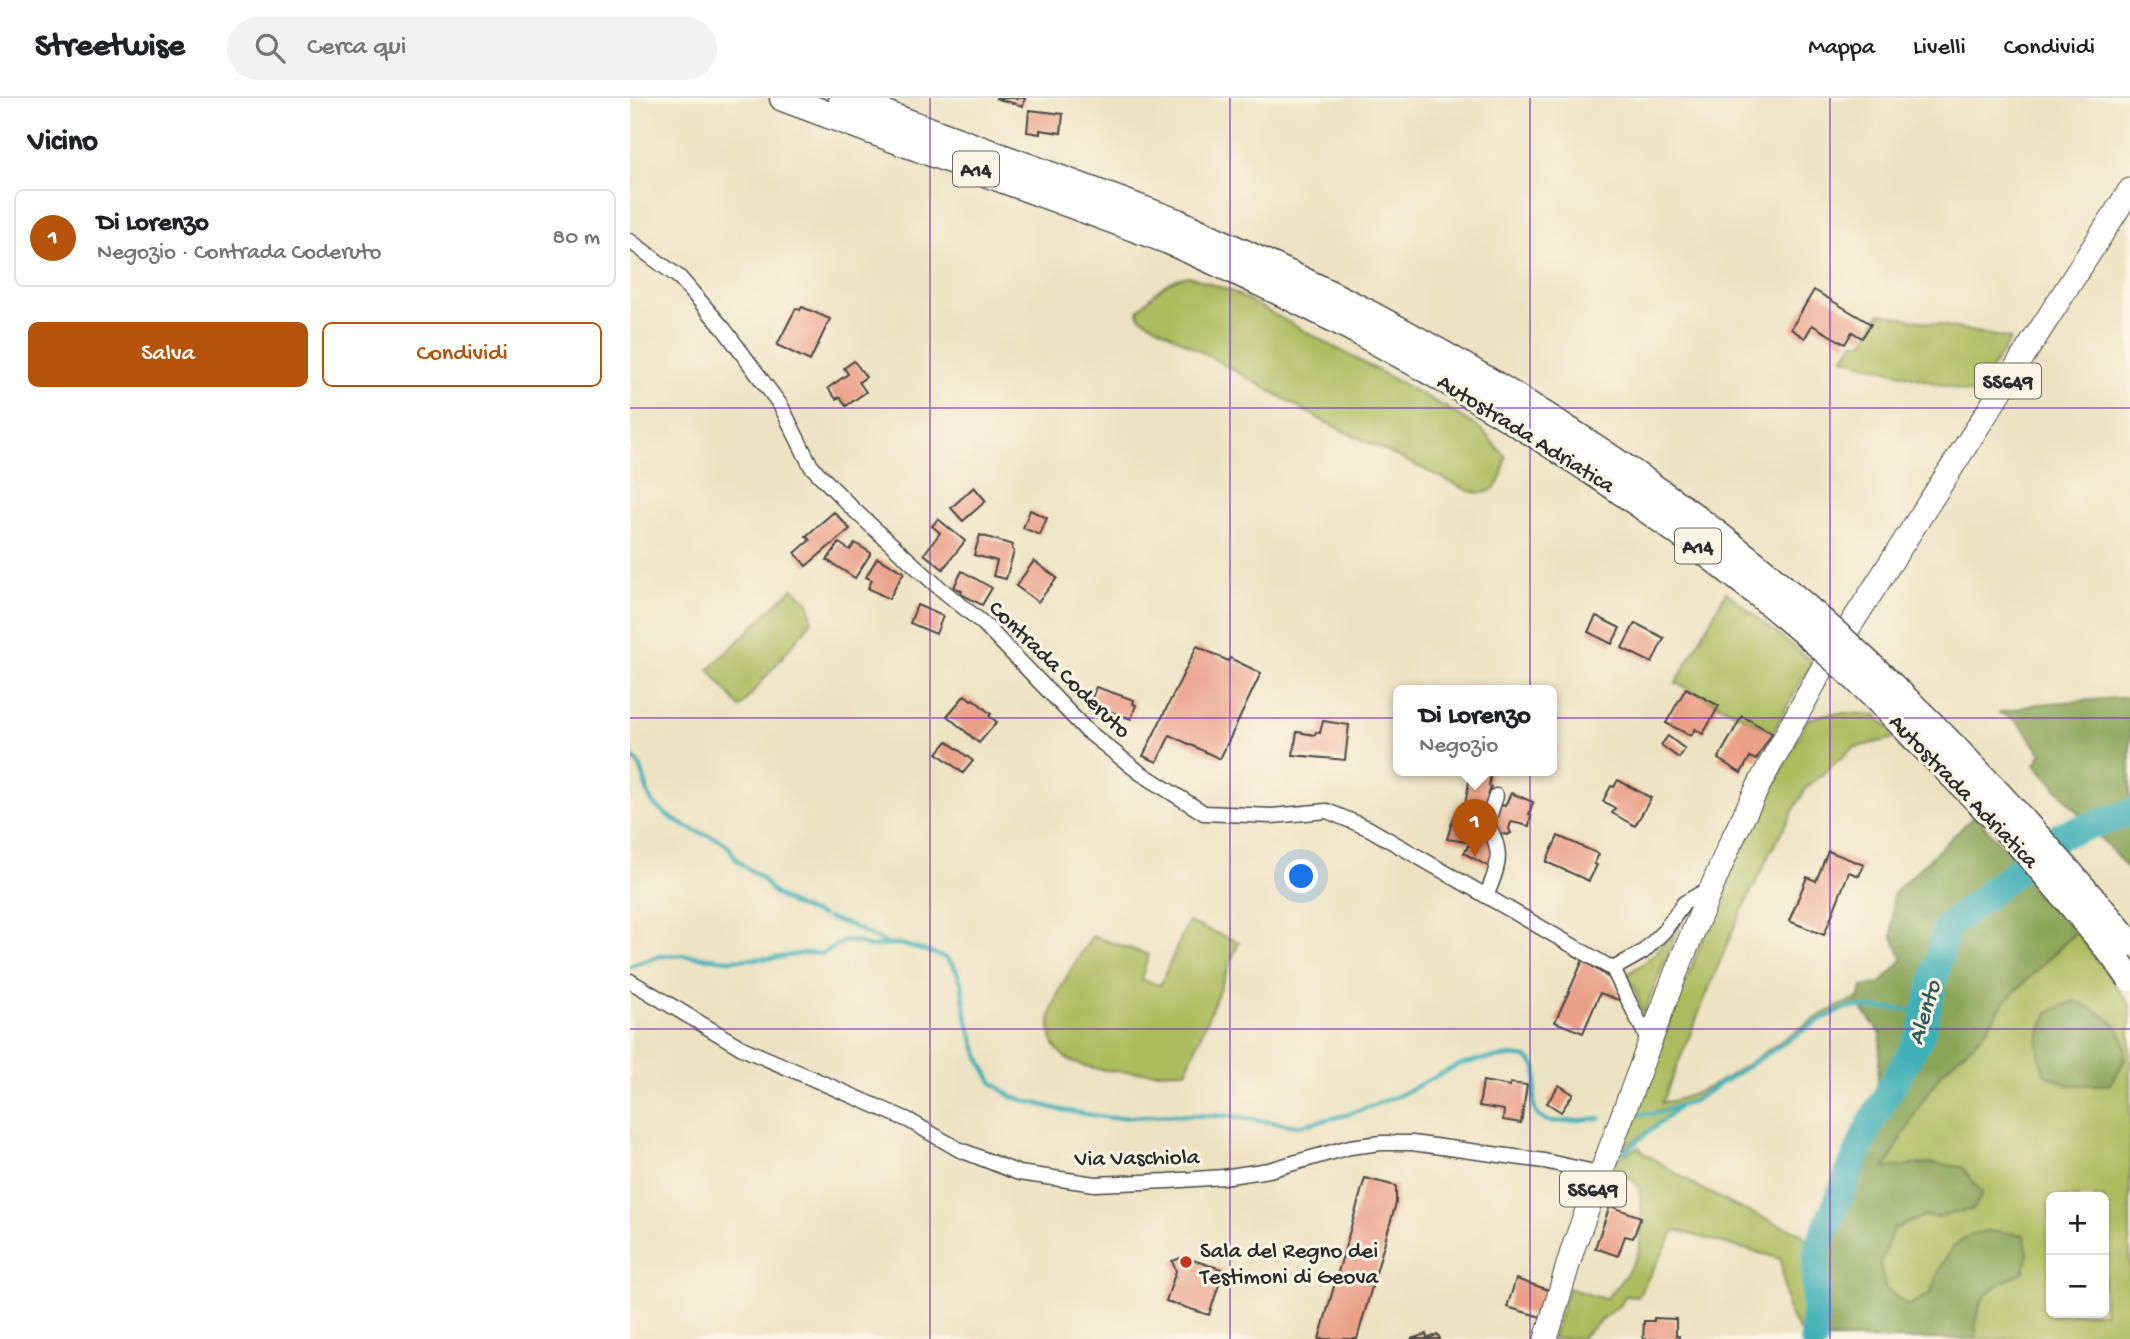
<!DOCTYPE html>
<html lang="it">
<head>
<meta charset="utf-8">
<style>
	:root { --surface:#fff; --page:#f2f2f2; --text:#202124; --muted:#757577; --line:#e0e0e0; --accent:#b45309 }
	body { margin:0; font-family:"Gochi Hand",sans-serif; background:var(--page); color:var(--text) }
	.controls { position:absolute; right:21px; bottom:21px; display:grid; overflow:hidden; border-radius:10px; box-shadow:0 2px 5px #0004 }
	.controls button { width:63px; height:63px; display:grid; place-items:center; padding:0; border:0; border-bottom:2px solid var(--line); background:var(--surface); color:var(--text); font:35px sans-serif }
	.you { position:absolute; left:672px; top:779px; width:24px; height:24px; margin:-18px; border:5px solid #fff; border-radius:50%; background:#1a73e8; box-shadow:0 0 0 10px #1a73e833 }
	.badge { display:grid; place-items:center; width:46px; height:46px; border-radius:50%; background:var(--accent); color:#fff; font-size:23px; font-weight:700 }
	.pin { position:absolute; translate:-50% -58px; filter:drop-shadow(0 2px 4px #0008) }
	.pin::after { content:''; position:absolute; top:37px; width:24px; height:21px; background:inherit; clip-path:polygon(0 0,100% 0,50% 100%) }
	.popup { position:absolute; left:763px; top:587px; width:164px; height:91px; box-sizing:border-box; display:grid; place-content:center; border-radius:10px; background:var(--surface); filter:drop-shadow(0 2px 5px #0005); font-size:23px; white-space:nowrap; color:var(--muted) }
	.popup b { font-size:26px; color:var(--text) }
	.popup::after { content:''; position:absolute; left:50%; top:100%; margin-left:-14px; border:14px solid transparent; border-top-color:var(--surface) }
	.list { margin:0; padding:0; list-style:none }
	h2 { display:flex; justify-content:space-between; align-items:center; height:91px; margin:0; padding:0 28px; font-size:30px }
	h2 small { font-size:23px; font-weight:400; color:var(--muted) }
	.list li { display:grid; grid-template-columns:46px 1fr auto; gap:21px; align-items:center; box-sizing:border-box; height:98px; margin:0 14px 14px; padding:0 14px; border:2px solid var(--line); border-radius:10px }
	.list b { display:block; font-size:26px; white-space:nowrap }
	.list p { margin:0; font-size:23px; white-space:nowrap; color:var(--muted) }
	.list em { font-size:23px; font-style:normal; color:var(--muted) }
	.actions { display:flex; gap:14px; padding:21px 28px }
	.actions a { flex:1; padding:16px 0; border:2px solid var(--accent); border-radius:10px; text-align:center; font-size:24px; color:var(--accent) }
	.actions .main { background:var(--accent); color:#fff }
	.icon { flex:none; width:38px; height:38px; fill:none; stroke:currentColor; stroke-width:2; stroke-linecap:round; stroke-linejoin:round }
	.map { position:relative; flex:none; width:1500px; height:1241px; overflow:hidden }
	header { display:flex; align-items:center; gap:42px; box-sizing:border-box; height:98px; padding:0 35px; background:var(--surface); border-bottom:2px solid var(--line) }
	header strong { font-size:33px }
	nav { display:flex; gap:38px; margin-inline-start:auto; font-size:24px }
	.search { width:490px; height:63px; background:var(--page); display:flex; align-items:center; gap:18px; box-sizing:border-box; padding:0 24px; border-radius:38px; color:var(--muted); font-size:26px }
	main { display:flex }
	aside { flex:1; background:var(--surface) }
	.map>svg:first-child { display:block }
	.green { fill:#acbc5f; stroke:#6c7445; stroke-width:2; fill-rule:evenodd }
	.forest { fill:#89a456; stroke:#5a6840; stroke-width:2 }
	.lines { fill:none; stroke-linecap:round; stroke-linejoin:round }
	.stream { stroke:#3fb0b7; stroke-width:4.5 }
	.river { stroke:#3fb0b7; stroke-width:28 }
	.building { fill:#ea9f87 }
	.street-casing { stroke:#484742; stroke-width:17 }
	.primary-casing { stroke:#484742; stroke-width:25 }
	.highway-casing { stroke:#484742; stroke-width:29 }
	.street { stroke:#fff; stroke-width:14 }
	.primary { stroke:#fff; stroke-width:23 }
	.highway { stroke:#fff; stroke-width:26 }
	.highway-bridge-casing { stroke:#484742; stroke-width:29; stroke-linecap:butt }
	.highway-bridge { stroke:#fff; stroke-width:26 }
	.grid { fill:none; stroke:#7b2cbf; stroke-width:2; stroke-opacity:0.55 }
	.poi-dot { fill:#c8321e; stroke:#fcf5e5; stroke-width:2.5 }
	.labels { text-anchor:middle; stroke-width:6; stroke-linejoin:round; paint-order:stroke }
	.shield { fill:#fcf5e5; stroke:#6a6863; stroke-width:2 }
	.shield-label { font-size:21px; font-weight:bold; fill:#2b2b2b }
	.street-label { font-size:23px; fill:#2b2b2b; stroke:#fcf5e5 }
	.poi-label { font-size:23px; fill:#2b2b2b; stroke:#fcf5e5; text-anchor:start }
	.water-label { font-size:24px; font-style:italic; fill:#325a5c; stroke:#fcf5e5 }
</style>
</head>
<body>
<header>
<strong>Streetwise</strong>
<div class="search"><svg class="icon" aria-label="search" viewBox="0 0 24 24"><circle cx="10" cy="10" r="6"/><path d="M15 15l6 6"/></svg>Cerca qui</div>
<nav><a>Mappa</a><a>Livelli</a><a>Condividi</a></nav>
</header>
<main>
<aside>
<h2>Vicino<small></small></h2>
<ul class="list">
<li><span class="badge">1</span><div><b>Di Lorenzo</b><p>Negozio · Contrada Coderuto</p></div><em>80 m</em></li>
</ul>
<div class="actions"><a class="main">Salva</a><a>Condividi</a></div>
</aside>
<div class="map">
<svg width="1500" height="1241" viewBox="0 0 1500 1241">
	<rect width="100%" height="100%" fill="#fcf5e5"/>
	<filter id="ink" filterUnits="userSpaceOnUse"><feTurbulence type="fractalNoise" baseFrequency=".0143" numOctaves="2"/><feDisplacementMap in="SourceGraphic" scale="14" xChannelSelector="R" yChannelSelector="G"/><feConvolveMatrix kernelMatrix="1 2 1 2 8 2 1 2 1" color-interpolation-filters="sRGB"/></filter>
	<filter id="wash" filterUnits="userSpaceOnUse"><feTurbulence type="fractalNoise" baseFrequency=".00686" numOctaves="4" result="noise"/><feDisplacementMap in="SourceGraphic" scale="28" xChannelSelector="R" yChannelSelector="G"/><feGaussianBlur stdDeviation="1.57" result="paint"/><feColorMatrix in="noise" values="0 0 0 0 0 0 0 0 0 0 0 0 0 0 0 0 0 1.4 0 .05"/><feComposite in="paint" operator="in"/></filter>
	<g filter="url(#wash)">
		<rect width="100%" height="100%" fill="#ede3c3"/>
		<g class="green">
			<path d="M559 178 601 193 819 311 852 332 876 359C872 382 867 401 839 393L695 324 510 219 508 215 509 211C525 195 536 181 559 178Z"/>
			<path d="M1250 215 1381 241 1345 296 1213 260 1224 244H1234Z"/>
			<path d="M163 490 179 505 182 523 110 610 79 571Z"/>
			<path d="M1096 494 1182 564 1143 634 1046 585Z"/>
			<path d="M1219 615 1246 617 1276 648 1273 654 1265 640 1223 650 1176 690 1139 757 1105 827 1032 1005C1088 996 1138 948 1186 920 1200 911 1215 906 1230 899L1228 904 1182 925 1085 989 1061 1003 1023 1014 1002 1016 1104 764 1170 636 1178 621 1196 616Z"/>
			<path d="M1053 819 1013 917 1005 890 995 877C1021 864 1038 842 1053 819Z"/>
			<path d="M558 824 609 844 556 973C497 974 384 986 431 889 440 871 452 855 462 838L519 857 511 881 530 887Z"/>
			<path d="M1446 834 1500 907V1241H1346C1343 1197 1358 1192 1394 1173L1313 1163 1300 1196 1278 1208 1255 1190 1250 1166 1263 1131 1294 1118 1306 1119 1299 1065 1255 1071 1289 1008 1312 974 1353 936 1375 903ZM1421 1099H1474V1215H1421Z"/>
			<path d="M1049 1009 986 1056 1000 1019 1026 1016Z"/>
			<path d="M1009 1049 1014 1055 1072 1091 1107 1109 1171 1135 1183 1151 1180 1232H1168L1157 1211 1151 1161 1045 1132 1008 1199 995 1198 990 1208 985 1210 951 1240 922 1241 938 1190 974 1201C985 1194 1005 1165 1009 1152 1012 1138 1014 1099 1007 1087 1006 1085 1001 1080 999 1079L977 1078 984 1062Z"/>
		</g>
		<g class="forest">
			<path d="M1500 599V773L1405 666 1412 655C1393 637 1398 623 1368 615L1408 606Z"/>
			<path d="M1345 717 1446 834 1375 903 1353 936 1312 974 1289 1008 1255 1070 1299 1065 1332 1069 1352 1095 1344 1111 1306 1119 1294 1118 1263 1131 1250 1166 1255 1190 1278 1208 1300 1196C1312 1165 1322 1134 1360 1133 1371 1133 1383 1136 1394 1137L1398 1155 1394 1173C1358 1192 1343 1197 1346 1241H1190L1188 1219 1191 1161 1178 1145 1186 1120 1234 1026 1247 993 1251 936 1228 906 1232 889 1251 885 1273 861 1262 837 1263 796Z"/>
			<path d="M1444 903C1468 911 1498 928 1495 957 1495 967 1484 979 1479 987H1437L1415 976C1404 948 1407 941 1418 914Z"/>
		</g>
		<g class="lines">
			<g class="stream">
				<path d="M0 658C20 670 11 696 27 709 37 718 52 727 64 732 74 737 85 738 94 745 101 749 102 756 107 762 113 768 122 773 129 778 135 783 138 789 143 794 157 806 175 812 192 818"/>
				<path d="M198 820 220 827 257 846"/>
				<path d="M0 868 30 858 51 857 98 862 144 860 176 855 191 856 215 843 228 844 239 849 270 846 299 854 316 860 326 871 332 887 336 918 346 950 352 966 363 985 382 999 431 1012 480 1020 545 1017 599 1018 668 1028 716 1017 768 998 830 966 855 961 881 958 897 960C900 962 903 964 905 968 913 982 890 1017 919 1023 931 1025 956 1021 970 1020"/>
				<path d="M1002 1017 1027 1015 1062 1004 1190 922 1218 909 1297 912"/>
				<path d="M994 1054 1048 1010"/>
			</g>
			<path class="river" d="M1184 1241 1187 1152 1239 1028 1291 937 1316 830 1431 737 1500 715"/>
		</g>
		<g id="blocks">
			<g class="building">
				<path d="M365 0H395L393 8Z"/>
				<path d="M399 12 433 16 431 35 410 32V36L397 34Z"/>
				<path d="M1184 192 1241 226 1232 240 1222 234 1215 246 1182 227 1175 240 1161 231Z"/>
				<path d="M172 209 200 221 180 263 147 247 166 210 170 212Z"/>
				<path d="M224 263 236 279 229 284 236 294 216 308 210 299 206 301 198 290 218 276 214 270Z"/>
				<path d="M344 389 356 403 333 423 321 410Z"/>
				<path d="M400 412 417 420 410 437 393 430Z"/>
				<path d="M204 414 220 431 176 468 165 455 180 442 176 438Z"/>
				<path d="M308 421 335 443 313 471 294 456 310 435 302 428Z"/>
				<path d="M350 437 383 447 382 451 384 453 376 481 363 478 367 463 344 457Z"/>
				<path d="M209 445 220 452 225 445 241 455 225 480 197 462Z"/>
				<path d="M247 460 274 474 259 501 238 490 242 482 236 479Z"/>
				<path d="M404 463 427 480 408 504 386 488Z"/>
				<path d="M332 473 362 490 352 507 331 496 332 493 324 489Z"/>
				<path d="M287 507 313 518 306 536 280 525Z"/>
				<path d="M966 518 990 530 982 546 958 534Z"/>
				<path d="M1005 525 1034 540 1022 565 992 550Z"/>
				<path d="M567 548 598 563 600 560 631 575 590 661 540 637 527 664 513 658Z"/>
				<path d="M466 589 504 602 503 606 506 607 501 621 462 607 464 602 462 600Z"/>
				<path d="M1056 590 1089 608 1073 636 1065 631 1061 638 1036 625Z"/>
				<path d="M335 597 341 602 343 601 361 616 359 618 367 624 349 645 317 618Z"/>
				<path d="M1112 618 1142 635 1126 662 1120 659 1111 675 1088 661Z"/>
				<path d="M693 623 719 627 715 662 663 657 667 634 685 637 686 634 690 635Z"/>
				<path d="M1038 638 1055 651 1049 660 1031 647Z"/>
				<path d="M317 643 343 663 333 675 307 655Z"/>
				<path d="M841 673H861L859 688 861 689 851 722 845 721 840 743 837 742V744L817 741 824 718H833Z"/>
				<path d="M988 682 1021 700 1005 728 982 715 985 710 973 703 981 688 984 689Z"/>
				<path d="M881 695 903 704 899 716 901 718 899 728 881 724 879 731 881 735 877 737 869 735 864 729 871 707 875 708Z"/>
				<path d="M848 731 860 736 864 756 861 770 834 755Z"/>
				<path d="M928 738 969 756 964 766 967 767 959 783 916 764Z"/>
				<path d="M1198 753 1234 767 1229 778 1219 774 1194 837 1159 823 1177 779 1186 783Z"/>
				<path d="M953 862 979 880 990 895 988 902 970 895 953 935 925 924Z"/>
				<path d="M853 983 880 988V985L897 987 891 1025 873 1022 874 1012 849 1008Z"/>
				<path d="M929 987 943 996 931 1014 917 1005Z"/>
				<path d="M735 1080 766 1088V1105L727 1241H689Z"/>
				<path d="M980 1108 1011 1119 1003 1140 995 1138 988 1158 965 1150Z"/>
				<path d="M553 1159 594 1172 579 1217 536 1203 546 1173 542 1163Z"/>
				<path d="M886 1181 919 1192 911 1219 877 1209Z"/>
				<path d="M1024 1220 1046 1221V1238H1049V1241H1013L1014 1223H1024Z"/>
				<path d="M796 1236 797 1240 808 1237 810 1241H781Z"/>
			</g>
		</g>
	</g>
	<g filter="url(#ink)">
		<use href="#blocks" fill-opacity="0" stroke="#484742" stroke-width="2"/>
		<g class="lines">
			<defs>
				<g id="street">
					<path d="M0 143 50 180 94 231 151 308 181 368 223 411 305 486 354 526 456 632 509 674 574 715 642 718 697 713 738 730 983 871 1019 944"/>
					<path d="M856 798C869 769 874 754 857 726L866 698"/>
					<path d="M983 871 1013 854 1034 833 1054 805 1080 790"/>
					<path d="M0 883 112 950 278 1022 328 1051 389 1075 465 1086 538 1083 593 1079 639 1072 720 1049 751 1045H782L914 1063 969 1075"/>
				</g>
				<path id="primary" d="M916 1241 943 1150 1045 877 1100 746 1131 683 1191 573 1500 92"/>
				<g id="highway">
					<path d="M153 0 539 143"/>
					<path d="M212 0 547 124"/>
				</g>
			</defs>
			<use href="#street" class="street-casing"/>
			<use href="#primary" class="primary-casing"/>
			<use href="#highway" class="highway-casing"/>
			<use href="#street" class="street"/>
			<use href="#primary" class="primary"/>
			<use href="#highway" class="highway"/>
			<defs>
				<g id="highway-bridge">
					<path d="M547 124C611 154 676 182 738 215 849 274 957 340 1058 414 1226 539 1366 686 1500 845"/>
					<path d="M539 143C603 172 667 201 729 234 900 326 1062 433 1206 562 1236 589 1264 618 1292 647 1321 676 1350 704 1377 733 1416 774 1451 819 1487 862L1500 880"/>
				</g>
			</defs>
			<use href="#highway-bridge" class="highway-bridge-casing"/>
			<use href="#highway-bridge" class="highway-bridge"/>
		</g>
	</g>
	<path class="grid" d="M300 0V1241M600 0V1241M900 0V1241M1200 0V1241M0 310H1500M0 620H1500M0 931H1500"/>
	<circle class="poi-dot" cx="556" cy="1164" r="7"/>
	<g class="labels">
		<g class="shield">
			<rect x="323" y="53.5" width="46" height="35" rx="5"/>
			<rect x="1345" y="265.5" width="66" height="35" rx="5"/>
			<rect x="1045" y="430.5" width="46" height="35" rx="5"/>
			<rect x="930" y="1073.5" width="66" height="35" rx="5"/>
		</g>
		<g class="shield-label">
			<text x="346" y="78">A14</text>
			<text x="1378" y="290">SS649</text>
			<text x="1068" y="455">A14</text>
			<text x="963" y="1098">SS649</text>
		</g>
		<g class="street-label">
			<text transform="translate(897 334) rotate(32)" y="8">Autostrada Adriatica</text>
			<text transform="translate(431 570) rotate(44)" y="8">Contrada Coderuto</text>
			<text transform="translate(1335 692) rotate(46)" y="8">Autostrada Adriatica</text>
			<text transform="translate(507 1058) rotate(-1)" y="8">Via Vaschiola</text>
		</g>
		<g class="poi-label">
			<text x="570" y="1159">Sala del Regno dei<tspan x="570" dy="26">Testimoni di Geova</tspan></text>
		</g>
		<g class="water-label">
			<text transform="translate(1293 914) rotate(-73)" y="8">Alento</text>
		</g>
	</g>
</svg>
<div class="controls">
<button>+</button>
<button>−</button>
</div>
<div class="you"></div>
<div class="pin badge" style="left:845px;top:759px">1</div>
<div class="popup"><b>Di Lorenzo</b>Negozio</div>
</div>
</main>
</body>
</html>
